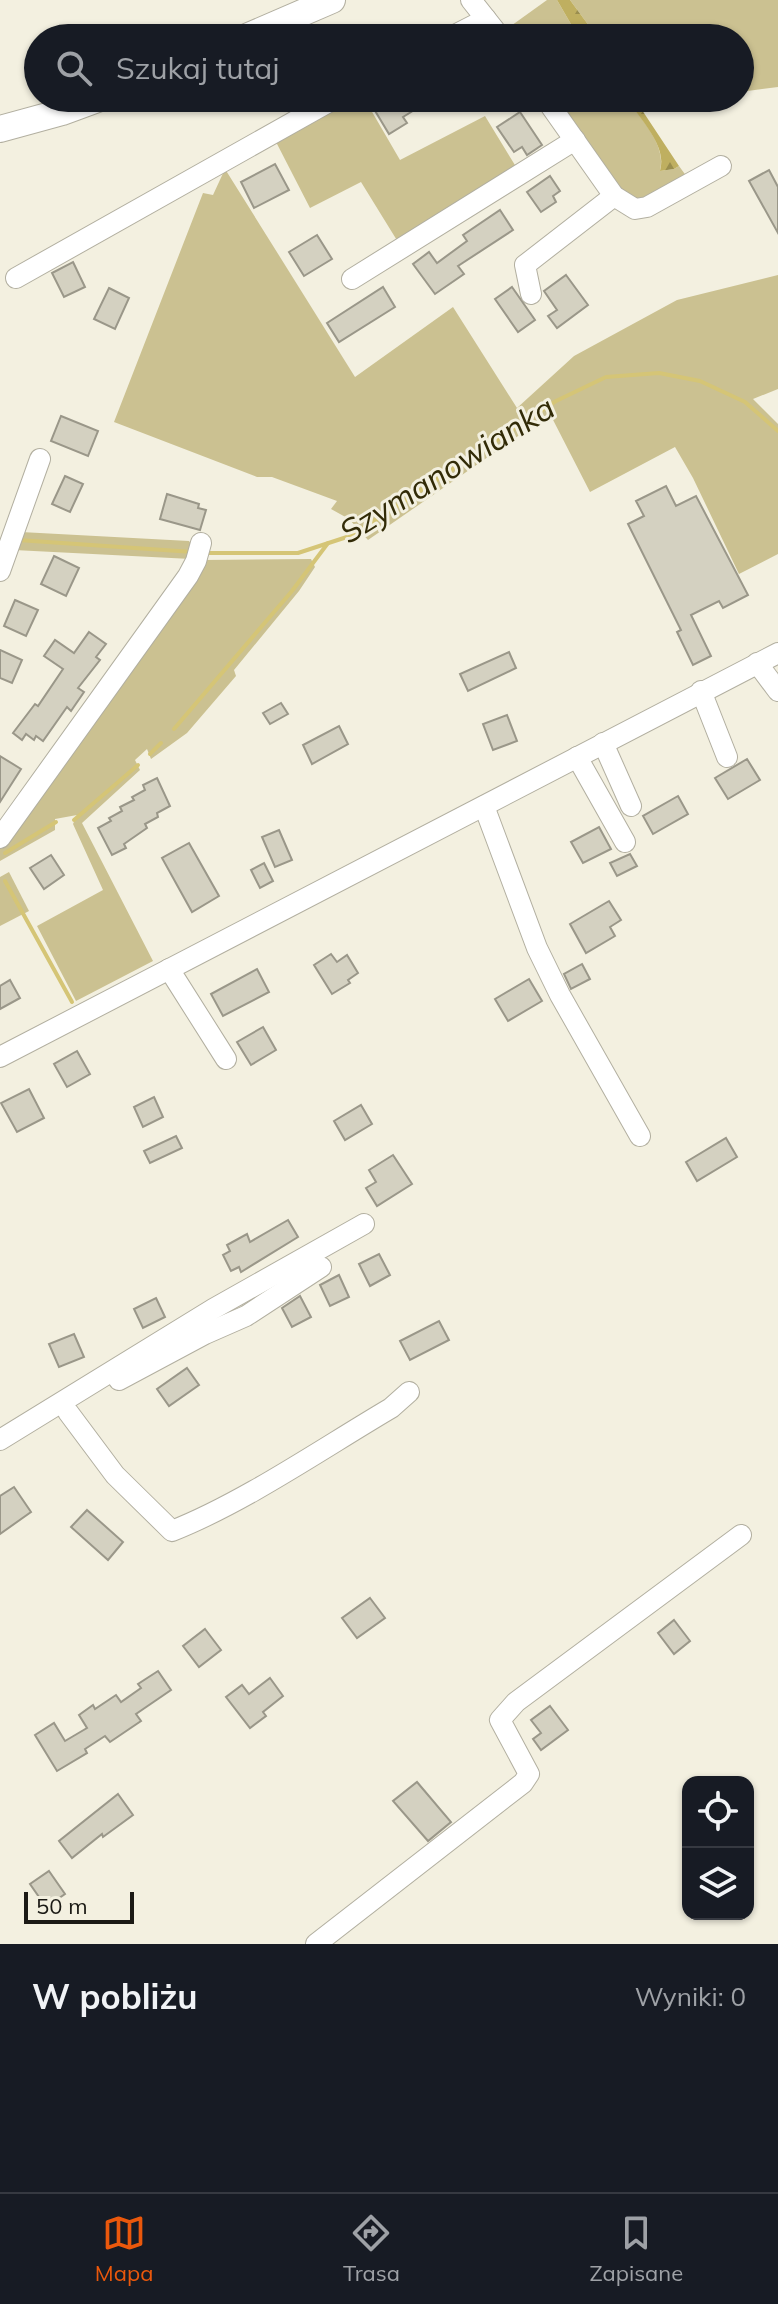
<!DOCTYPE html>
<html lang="pl">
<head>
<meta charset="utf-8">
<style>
	:root { --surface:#171b24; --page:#242831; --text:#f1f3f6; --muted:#9ea1a6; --line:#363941; --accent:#ea580c }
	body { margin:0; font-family:Mulish,sans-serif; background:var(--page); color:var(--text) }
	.controls { position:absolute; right:24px; bottom:24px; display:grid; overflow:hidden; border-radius:16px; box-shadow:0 2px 6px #0004 }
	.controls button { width:72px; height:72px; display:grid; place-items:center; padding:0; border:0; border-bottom:2px solid var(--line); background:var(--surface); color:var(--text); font:40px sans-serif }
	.scale { position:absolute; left:24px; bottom:20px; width:110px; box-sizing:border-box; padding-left:8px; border:4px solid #1b1a15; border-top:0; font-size:22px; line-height:28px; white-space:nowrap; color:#1b1a15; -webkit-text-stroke:6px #f3f0e0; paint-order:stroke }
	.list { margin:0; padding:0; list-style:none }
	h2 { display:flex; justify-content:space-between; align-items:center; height:104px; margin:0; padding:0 32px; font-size:34px }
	h2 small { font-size:26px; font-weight:400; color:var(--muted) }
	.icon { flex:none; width:44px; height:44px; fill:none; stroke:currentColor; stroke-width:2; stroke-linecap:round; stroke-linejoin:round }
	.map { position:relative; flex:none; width:778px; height:1944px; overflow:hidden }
	.search { position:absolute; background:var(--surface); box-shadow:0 2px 6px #0004; left:24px; right:24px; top:24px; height:88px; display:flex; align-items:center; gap:20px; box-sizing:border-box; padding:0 28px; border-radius:44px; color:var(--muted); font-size:30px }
	.sheet { height:248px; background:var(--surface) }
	nav { display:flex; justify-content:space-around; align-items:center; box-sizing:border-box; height:112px; border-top:2px solid var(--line); background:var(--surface); font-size:22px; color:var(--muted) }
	nav a { display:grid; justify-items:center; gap:4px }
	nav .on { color:var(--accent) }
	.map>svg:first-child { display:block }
	.grass { fill:#cbc191 }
	.forest { fill:url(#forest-firs) }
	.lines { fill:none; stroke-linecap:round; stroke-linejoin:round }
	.stream { stroke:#d5c576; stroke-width:4 }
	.building { fill:#d4d1c1; stroke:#9a9789; stroke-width:2 }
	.minor-casing { stroke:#b2afa0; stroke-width:22 }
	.major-casing { stroke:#b2afa0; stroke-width:28 }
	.minor { stroke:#fff; stroke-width:20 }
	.major { stroke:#fff; stroke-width:26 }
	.labels { text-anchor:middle; stroke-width:6; stroke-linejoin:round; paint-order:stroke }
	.water-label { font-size:32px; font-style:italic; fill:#322b07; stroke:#f3f0e0 }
</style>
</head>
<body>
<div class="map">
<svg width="778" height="1944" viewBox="0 0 778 1944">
	<defs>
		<pattern id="forest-firs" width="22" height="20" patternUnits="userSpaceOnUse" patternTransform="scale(2)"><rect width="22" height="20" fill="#bfaf60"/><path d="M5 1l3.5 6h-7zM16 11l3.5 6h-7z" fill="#9a8e4e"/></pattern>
	</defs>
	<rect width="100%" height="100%" fill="#f3f0e0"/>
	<g class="grass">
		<path d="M547 0H557L579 38H509L504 31Z"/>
		<path d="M570 0H778V87L740 92V38H598Z"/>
		<path d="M350 98H364L400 160 485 116 518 170 398 242 361 182 310 208 275 140Z"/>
		<path d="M551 98H626C640 118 667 145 660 171L674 169 679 166 687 177 648 202 631 203Z"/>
		<path d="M225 169 355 377 453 307 517 408 574 356 677 300 778 275V389L753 399 778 424V554L739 574 693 478 675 447 590 492 550 414 368 540 349 519 331 509 337 501 272 477H257L114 422 203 193 213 195Z"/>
		<path d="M21 532 189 541 192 546 191 559 14 550Z"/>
		<path d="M311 559 315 567 299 591 234 670 236 676 187 733 151 759 147 749 135 760 140 770 82 823 153 961 76 1001 37 926 103 890 73 824 77 815 55 819V830L0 861V843L202 560Z"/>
		<path d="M9 872 29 911 0 926V877Z"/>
	</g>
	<g class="forest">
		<path d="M557 0H570L598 38H579Z"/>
		<path d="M626 98H641L645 104 640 107 679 166 674 169 660 171C668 146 639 118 626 98Z"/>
	</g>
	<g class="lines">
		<g class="stream">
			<path d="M18 540 193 552"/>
			<path d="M206 553H298L353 535 556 401 606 377 659 373 700 381 745 402 778 431"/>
			<path d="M174 729 292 591 328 543"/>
			<path d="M150 754 161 743"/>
			<path d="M74 820 138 765"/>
			<path d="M5 853 56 822"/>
			<path d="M5 881 72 1002"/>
		</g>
	</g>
	<g class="building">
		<path d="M392 98H409L416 109 403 117 407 123 389 134 374 109Z"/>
		<path d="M520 112 542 145 527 155 522 147 514 152 497 127Z"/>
		<path d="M275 164 289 190 254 208 241 182Z"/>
		<path d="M769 170 778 187V233L749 181Z"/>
		<path d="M550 176 560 191 553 196 556 202 541 212 527 192Z"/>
		<path d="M500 210 513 230 458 266 464 274 435 294 413 264 429 252 437 263 467 241 463 235Z"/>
		<path d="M317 235 332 259 304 276 289 252Z"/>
		<path d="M73 262 85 287 64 297 52 273Z"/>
		<path d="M566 275 588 305 557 328 548 316 557 310 544 291Z"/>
		<path d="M383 287 395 307 339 342 327 323Z"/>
		<path d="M512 287 535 320 518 332 495 299Z"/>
		<path d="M109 288 129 298 115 329 94 319Z"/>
		<path d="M61 416 98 431 88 456 51 441Z"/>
		<path d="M65 476 83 484 70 512 52 504Z"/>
		<path d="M666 486 676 506 696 496 748 595 723 608 719 601 691 615 711 656 693 665 677 632 681 630 628 524 644 516 636 501Z"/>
		<path d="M167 494 199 504 198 508 206 510 200 530 160 519Z"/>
		<path d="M54 556 79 568 66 596 41 584Z"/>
		<path d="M15 600 38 610 26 636 4 626Z"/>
		<path d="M89 632 106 644 96 657 100 660 78 688 84 692 71 711 67 707 43 741 36 736 34 740 26 734 22 740 13 733 35 704 38 706 63 669 44 656 55 640 74 653Z"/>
		<path d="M0 650 22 660 12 683 0 678Z"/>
		<path d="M509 652 516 668 468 691 460 674Z"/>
		<path d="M281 703 288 714 270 724 263 713Z"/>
		<path d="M507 715 517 741 493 750 483 724Z"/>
		<path d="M339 726 348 744 312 764 303 745Z"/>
		<path d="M0 756 21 769 0 802Z"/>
		<path d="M747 759 760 780 728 799 715 778Z"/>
		<path d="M157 778 170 806 157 813 158 817 145 824 147 828 124 844 126 848 112 855 98 828 111 821 109 818 122 811 120 807 134 800 132 797 145 790 143 785Z"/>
		<path d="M678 796 688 814 653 834 643 816Z"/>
		<path d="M599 827 611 849 583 863 571 842Z"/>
		<path d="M279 830 292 860 275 867 262 837Z"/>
		<path d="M189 843 219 896 192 912 162 858Z"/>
		<path d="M630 854 637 866 617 876 610 863Z"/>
		<path d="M51 855 64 875 44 889 30 868Z"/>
		<path d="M264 863 273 881 260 888 251 870Z"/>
		<path d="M609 901 621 920 610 927 615 936 586 953 570 924Z"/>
		<path d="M331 954 337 962 347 955 358 973 348 980 350 983 332 994 314 965Z"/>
		<path d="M582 964 590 979 571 989 564 974Z"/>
		<path d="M257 969 269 992 223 1016 211 994Z"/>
		<path d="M529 979 542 1001 508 1021 495 999Z"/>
		<path d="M10 980 20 998 0 1009V986Z"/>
		<path d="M263 1027 276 1050 251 1065 237 1042Z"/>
		<path d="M77 1051 90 1074 67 1087 54 1064Z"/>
		<path d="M29 1089 44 1118 17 1132 1 1103Z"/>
		<path d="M154 1097 163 1117 143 1127 134 1107Z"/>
		<path d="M361 1105 372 1124 345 1140 334 1121Z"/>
		<path d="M176 1136 182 1148 150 1163 144 1151Z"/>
		<path d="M726 1138 737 1157 697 1181 686 1162Z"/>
		<path d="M393 1155 412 1184 377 1206 366 1188 376 1182 369 1170Z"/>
		<path d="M288 1220 298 1237 241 1272 239 1267 231 1271 223 1255 230 1251 227 1245 247 1234 250 1242Z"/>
		<path d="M379 1254 390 1275 370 1286 359 1264Z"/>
		<path d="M339 1275 349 1297 330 1306 320 1285Z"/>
		<path d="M300 1296 311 1317 292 1327 282 1308Z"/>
		<path d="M156 1298 165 1317 143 1328 134 1309Z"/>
		<path d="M439 1321 449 1340 410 1360 400 1341Z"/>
		<path d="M74 1334 84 1357 59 1367 49 1344Z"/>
		<path d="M187 1368 199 1385 169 1406 157 1389Z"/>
		<path d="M14 1487 31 1512 0 1534V1496Z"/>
		<path d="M87 1510 123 1542 108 1560 71 1527Z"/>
		<path d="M370 1598 385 1618 357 1638 342 1618Z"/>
		<path d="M674 1620 690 1641 674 1654 658 1633Z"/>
		<path d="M205 1629 221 1650 199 1667 183 1646Z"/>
		<path d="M158 1671 171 1690 136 1714 141 1721 110 1742 105 1736 85 1749 87 1753 57 1771 35 1735 54 1723 65 1741 87 1728 79 1715 93 1705 95 1709 116 1695 121 1702 141 1688 138 1684Z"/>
		<path d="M270 1678 283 1696 263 1712 266 1716 250 1728 226 1697 242 1685 249 1694Z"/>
		<path d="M550 1706 568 1730 541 1750 533 1739 541 1733 531 1720Z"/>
		<path d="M417 1782 451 1822 428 1841 393 1801Z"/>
		<path d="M118 1794 133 1815 103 1837 102 1834 72 1858 59 1841Z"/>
		<path d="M49 1871 65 1894 46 1907 30 1884Z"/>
	</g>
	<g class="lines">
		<defs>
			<g id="minor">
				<path d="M471 0 501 38"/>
				<path d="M449 38 486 19"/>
				<path d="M545 98 614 196 635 209 647 207 721 166"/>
				<path d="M16 278 336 98"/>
				<path d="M352 279 575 140"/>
				<path d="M531 294 525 265 614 196"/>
				<path d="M0 571 40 459"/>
				<path d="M757 663 778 691"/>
				<path d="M701 691 727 757"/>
				<path d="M603 743 631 806"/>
				<path d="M577 757 625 842"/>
				<path d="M484 806 537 948 560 995 640 1136"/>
				<path d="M0 838 188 576 196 561 201 543"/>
				<path d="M169 969 226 1059"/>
				<path d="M0 1057 778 653"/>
				<path d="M119 1380 205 1334 246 1316 321 1267"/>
				<path d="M68 1412 115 1475 172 1531C245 1502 323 1448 391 1408L409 1392"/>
				<path d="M0 1440 213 1309 364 1224"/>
				<path d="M316 1944 523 1783 529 1774 500 1720 516 1702 741 1535"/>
			</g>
			<g id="major">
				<path d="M244 38 332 0"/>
				<path d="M0 129 62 112 100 98"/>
			</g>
		</defs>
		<use href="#minor" class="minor-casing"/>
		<use href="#major" class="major-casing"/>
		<use href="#minor" class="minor"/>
		<use href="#major" class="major"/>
	</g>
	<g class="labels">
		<g class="water-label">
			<text transform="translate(447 470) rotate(-32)" y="11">Szymanowianka</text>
		</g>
	</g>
</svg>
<div class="controls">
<button><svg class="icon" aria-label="locate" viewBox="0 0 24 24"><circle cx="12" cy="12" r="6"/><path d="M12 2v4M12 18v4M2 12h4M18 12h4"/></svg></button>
<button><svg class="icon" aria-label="layers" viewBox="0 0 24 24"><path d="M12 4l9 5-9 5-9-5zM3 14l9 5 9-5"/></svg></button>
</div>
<div class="scale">50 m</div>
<div class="search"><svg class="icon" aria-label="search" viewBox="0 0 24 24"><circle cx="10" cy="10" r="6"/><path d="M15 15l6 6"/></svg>Szukaj tutaj</div>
</div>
<section class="sheet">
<h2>W pobliżu<small>Wyniki: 0</small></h2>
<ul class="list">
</ul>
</section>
<nav>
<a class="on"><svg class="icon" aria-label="map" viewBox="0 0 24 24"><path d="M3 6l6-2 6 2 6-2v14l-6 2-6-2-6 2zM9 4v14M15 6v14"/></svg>Mapa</a>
<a><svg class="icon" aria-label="directions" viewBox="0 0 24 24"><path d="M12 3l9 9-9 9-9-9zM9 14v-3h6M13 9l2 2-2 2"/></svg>Trasa</a>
<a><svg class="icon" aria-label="saved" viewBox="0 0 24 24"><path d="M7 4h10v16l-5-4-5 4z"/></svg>Zapisane</a>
</nav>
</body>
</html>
